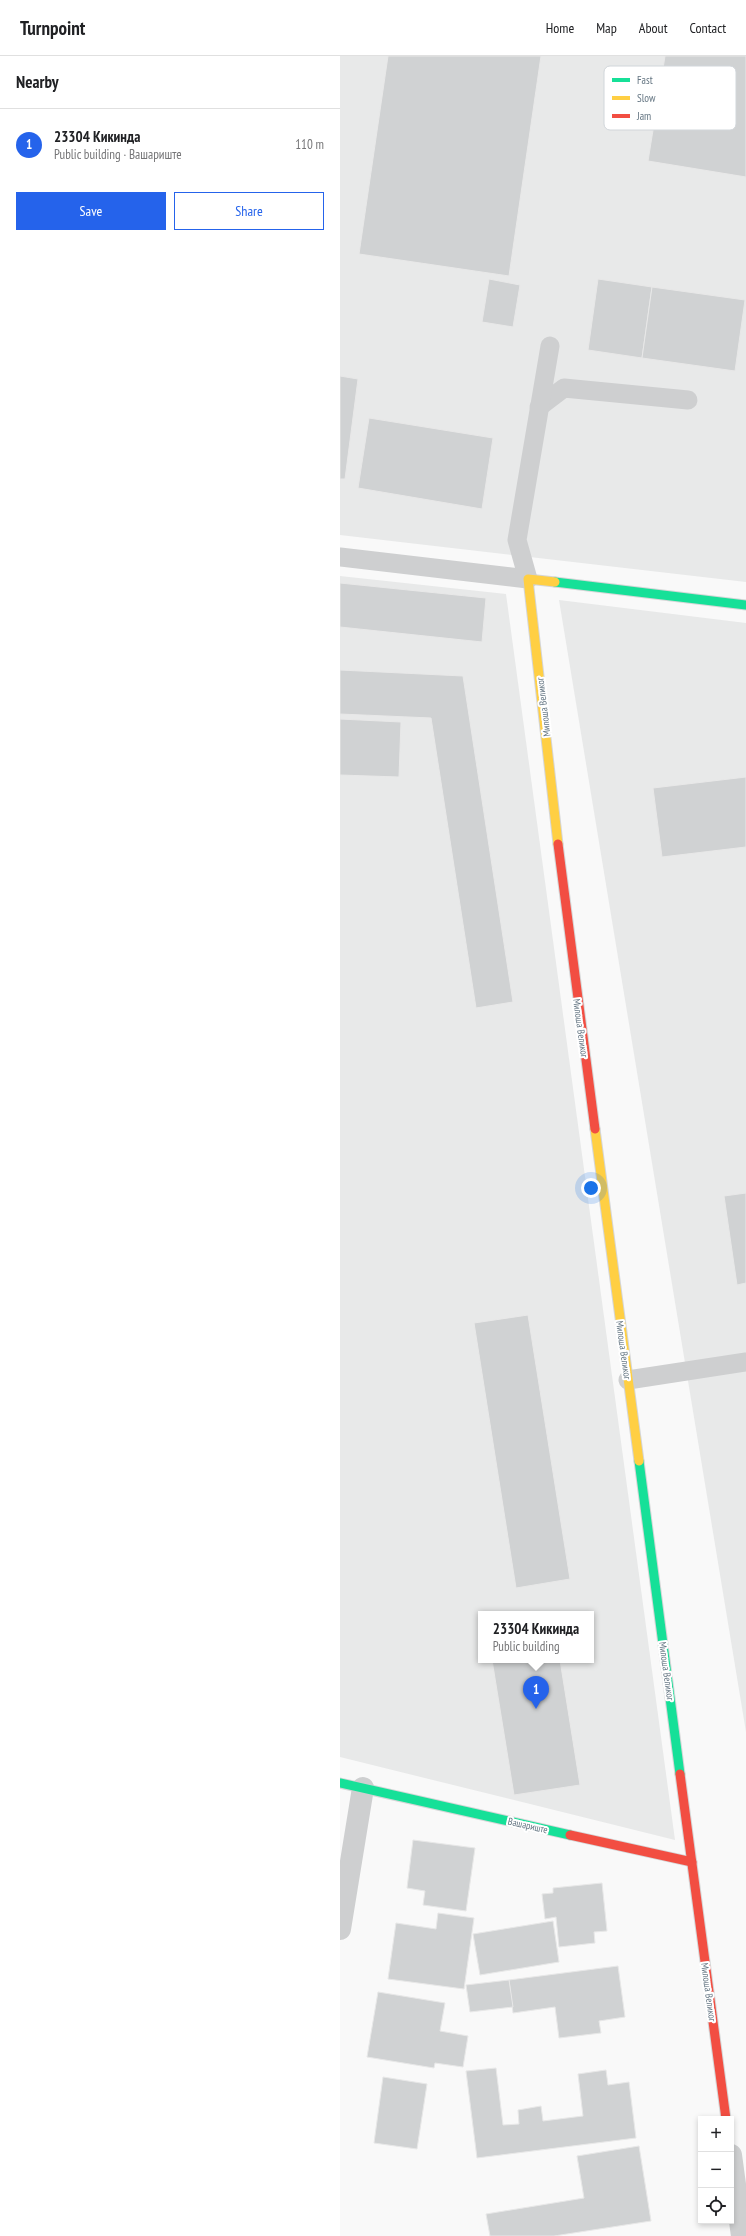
<!DOCTYPE html>
<html lang="en">
<head>
<meta charset="utf-8">
<style>
	:root { --surface:#fff; --page:#f2f2f2; --text:#202124; --muted:#757577; --line:#e0e0e0; --accent:#2563eb }
	body { margin:0; font-family:"PT Sans Narrow",sans-serif; background:var(--page); color:var(--text) }
	.controls { position:absolute; right:12px; bottom:12px; display:grid; overflow:hidden; border-radius:0px; box-shadow:0 2px 6px #0003 }
	.controls button { width:36px; height:36px; display:grid; place-items:center; padding:0; border:0; border-bottom:1px solid var(--line); background:var(--surface); color:var(--text); font:20px sans-serif }
	.you { position:absolute; left:251px; top:1132px; width:14px; height:14px; margin:-10px; border:3px solid #fff; border-radius:50%; background:#1a73e8; box-shadow:0 0 0 6px #1a73e833 }
	.badge { display:grid; place-items:center; width:26px; height:26px; border-radius:50%; background:var(--accent); color:#fff; font-size:13px; font-weight:700 }
	.pin { position:absolute; translate:-50% -33px; filter:drop-shadow(0 1px 2px #0008) }
	.pin::after { content:''; position:absolute; top:21px; width:14px; height:12px; background:inherit; clip-path:polygon(0 0,100% 0,50% 100%) }
	.popup { position:absolute; left:138px; top:1555px; width:116px; height:52px; box-sizing:border-box; display:grid; place-content:center; border-radius:0px; background:var(--surface); filter:drop-shadow(0 1px 3px #0005); font-size:13px; white-space:nowrap; color:var(--muted) }
	.popup b { font-size:15px; color:var(--text) }
	.popup::after { content:''; position:absolute; left:50%; top:100%; margin-left:-8px; border:8px solid transparent; border-top-color:var(--surface) }
	.list { margin:0; padding:0; list-style:none }
	h2 { display:flex; justify-content:space-between; align-items:center; height:52px; margin:0; padding:0 16px; font-size:17px }
	h2 small { font-size:13px; font-weight:400; color:var(--muted) }
	.list li { display:grid; grid-template-columns:26px 1fr auto; gap:12px; align-items:center; box-sizing:border-box; height:72px; padding:0 16px; border-top:1px solid var(--line) }
	.list b { display:block; font-size:15px; white-space:nowrap }
	.list p { margin:0; font-size:13px; white-space:nowrap; color:var(--muted) }
	.list em { font-size:13px; font-style:normal; color:var(--muted) }
	.actions { display:flex; gap:8px; padding:12px 16px }
	.actions a { flex:1; padding:9px 0; border:1px solid var(--accent); border-radius:0px; text-align:center; font-size:14px; color:var(--accent) }
	.actions .main { background:var(--accent); color:#fff }
	.icon { flex:none; width:22px; height:22px; fill:none; stroke:currentColor; stroke-width:2; stroke-linecap:round; stroke-linejoin:round }
	.map { position:relative; flex:none; width:406px; height:2180px; overflow:hidden }
	header { display:flex; align-items:center; gap:24px; box-sizing:border-box; height:56px; padding:0 20px; background:var(--surface); border-bottom:1px solid var(--line) }
	header strong { font-size:19px }
	nav { display:flex; gap:22px; margin-inline-start:auto; font-size:14px }
	main { display:flex }
	aside { flex:1; background:var(--surface) }
	.map>svg:first-child { display:block }
	.built { fill:#e8e9e9; fill-rule:evenodd }
	.building { fill:#d0d2d3; stroke:#e8e8e8 }
	.lines { fill:none; stroke-linecap:round; stroke-linejoin:round }
	.fast-casing { stroke:#d5d6d7; stroke-width:11 }
	.slow-casing { stroke:#d5d6d7; stroke-width:11 }
	.jam-casing { stroke:#d5d6d7; stroke-width:11 }
	.lane { stroke:#cecfd0; stroke-width:19 }
	.street { stroke:#cecfd0; stroke-width:22 }
	.fast { stroke:#16e098; stroke-width:9 }
	.slow { stroke:#ffcf43; stroke-width:9 }
	.jam { stroke:#f24e42; stroke-width:9 }
	.labels { text-anchor:middle; stroke-width:4; stroke-linejoin:round; paint-order:stroke }
	.street-label { font-size:10px; fill:#657683; stroke:#fff }
	.key { fill:#fff; stroke:#d1d6da; stroke-width:1 }
	.key-label { font-size:11px; fill:#657683 }
</style>
</head>
<body>
<header>
<strong>Turnpoint</strong>
<nav><a>Home</a><a>Map</a><a>About</a><a>Contact</a></nav>
</header>
<main>
<aside>
<h2>Nearby<small></small></h2>
<ul class="list">
<li><span class="badge">1</span><div><b>23304 Кикинда</b><p>Public building · Вашариште</p></div><em>110 m</em></li>
</ul>
<div class="actions"><a class="main">Save</a><a>Share</a></div>
</aside>
<div class="map">
<svg width="406" height="2180" viewBox="0 0 406 2180">
	<rect width="100%" height="100%" fill="#f9f9f9"/>
	<g class="built">
		<path d="M0 0H406V526L0 479Z"/>
		<path d="M0 520 166 538 335 1784 0 1701ZM141 1558H251V1604H141Z"/>
		<path d="M219 544 406 567V1676Z"/>
	</g>
	<g class="building">
		<path d="M48 0H201L169 220 19 198Z"/>
		<path d="M325 0H406V121L308 105Z"/>
		<path d="M149 223 180 229 173 271 142 266Z"/>
		<path d="M258 223 312 231 302 302 248 294Z"/>
		<path d="M312 231 405 244 395 315 302 302Z"/>
		<path d="M0 320 18 323 5 423H0Z"/>
		<path d="M29 362 153 382 142 453 18 432Z"/>
		<path d="M0 527 146 542 142 586 0 571Z"/>
		<path d="M0 614 123 620 173 946 136 952 91 662 0 658Z"/>
		<path d="M0 663 61 666 59 721 0 719Z"/>
		<path d="M406 721V791L322 801 313 732Z"/>
		<path d="M406 1137V1227L397 1229 384 1140Z"/>
		<path d="M188 1259 230 1523 176 1532 134 1267Z"/>
		<path d="M152 1604H220L240 1729 174 1739Z"/>
		<path d="M73 1784 135 1792 126 1855 83 1849 85 1835 67 1832Z"/>
		<path d="M262 1827 267 1875 254 1876 255 1887 219 1891 216 1861 205 1863 202 1838 213 1837V1832Z"/>
		<path d="M98 1857 134 1862 124 1933 48 1923 56 1867 96 1873Z"/>
		<path d="M213 1865 219 1906 140 1919 133 1878Z"/>
		<path d="M278 1910 285 1961 259 1965 261 1977 219 1982 215 1951 173 1957 169 1924Z"/>
		<path d="M169 1924 173 1951 130 1956 126 1929Z"/>
		<path d="M38 1936 105 1947 100 1975 128 1980 123 2011 95 2007 94 2012 27 2001Z"/>
		<path d="M156 2012 163 2069 179 2068 178 2054 201 2050 203 2065 243 2060 238 2018 266 2014 268 2029 289 2026 296 2082 137 2102 126 2015Z"/>
		<path d="M43 2021 87 2028 77 2093 34 2087Z"/>
		<path d="M299 2090 311 2165 214 2180H150L146 2158 244 2142 237 2100Z"/>
	</g>
	<g class="lines">
		<defs>
			<g id="fast">
				<path d="M215 526 406 549"/>
				<path d="M299 1405 340 1718"/>
				<path d="M0 1727 230 1779"/>
			</g>
			<g id="slow">
				<path d="M215 526 188 523 218 788"/>
				<path d="M255 1073 299 1405"/>
			</g>
			<g id="jam">
				<path d="M218 788 255 1073"/>
				<path d="M340 1718 386 2063"/>
				<path d="M230 1779 352 1806"/>
			</g>
		</defs>
		<use href="#fast" class="fast-casing"/>
		<use href="#slow" class="slow-casing"/>
		<use href="#jam" class="jam-casing"/>
		<g class="lane">
			<path d="M199 351 224 332 348 344"/>
			<path d="M0 501 188 523 177 484 210 290"/>
			<path d="M288 1324 406 1306"/>
		</g>
		<g class="street">
			<path d="M0 1873 23 1732"/>
			<path d="M391 2099 402 2180"/>
		</g>
		<use href="#fast" class="fast"/>
		<use href="#slow" class="slow"/>
		<use href="#jam" class="jam"/>
	</g>
	<g class="labels">
		<g class="street-label">
			<text transform="translate(203 651) rotate(-97)" y="4">Милоша Великог</text>
			<text transform="translate(241 972) rotate(82)" y="4">Милоша Великог</text>
			<text transform="translate(284 1294) rotate(82)" y="4">Милоша Великог</text>
			<text transform="translate(327 1615) rotate(82)" y="4">Милоша Великог</text>
			<text transform="translate(188 1769) rotate(13)" y="4">Вашариште</text>
			<text transform="translate(369 1936) rotate(82)" y="4">Милоша Великог</text>
		</g>
	</g>
	<rect x="264" y="10" width="132" height="64" rx="6" class="key"/>
	<rect x="272" y="22" width="18" height="4" fill="#16e098"/>
	<rect x="272" y="40" width="18" height="4" fill="#ffcf43"/>
	<rect x="272" y="58" width="18" height="4" fill="#f24e42"/>
	<g class="key-label">
		<text x="297" y="28">Fast</text>
		<text x="297" y="46">Slow</text>
		<text x="297" y="64">Jam</text>
	</g>
</svg>
<div class="controls">
<button>+</button>
<button>−</button>
<button><svg class="icon" aria-label="locate" viewBox="0 0 24 24"><circle cx="12" cy="12" r="6"/><path d="M12 2v4M12 18v4M2 12h4M18 12h4"/></svg></button>
</div>
<div class="you"></div>
<div class="pin badge" style="left:196px;top:1653px">1</div>
<div class="popup"><b>23304 Кикинда</b>Public building</div>
</div>
</main>
</body>
</html>
